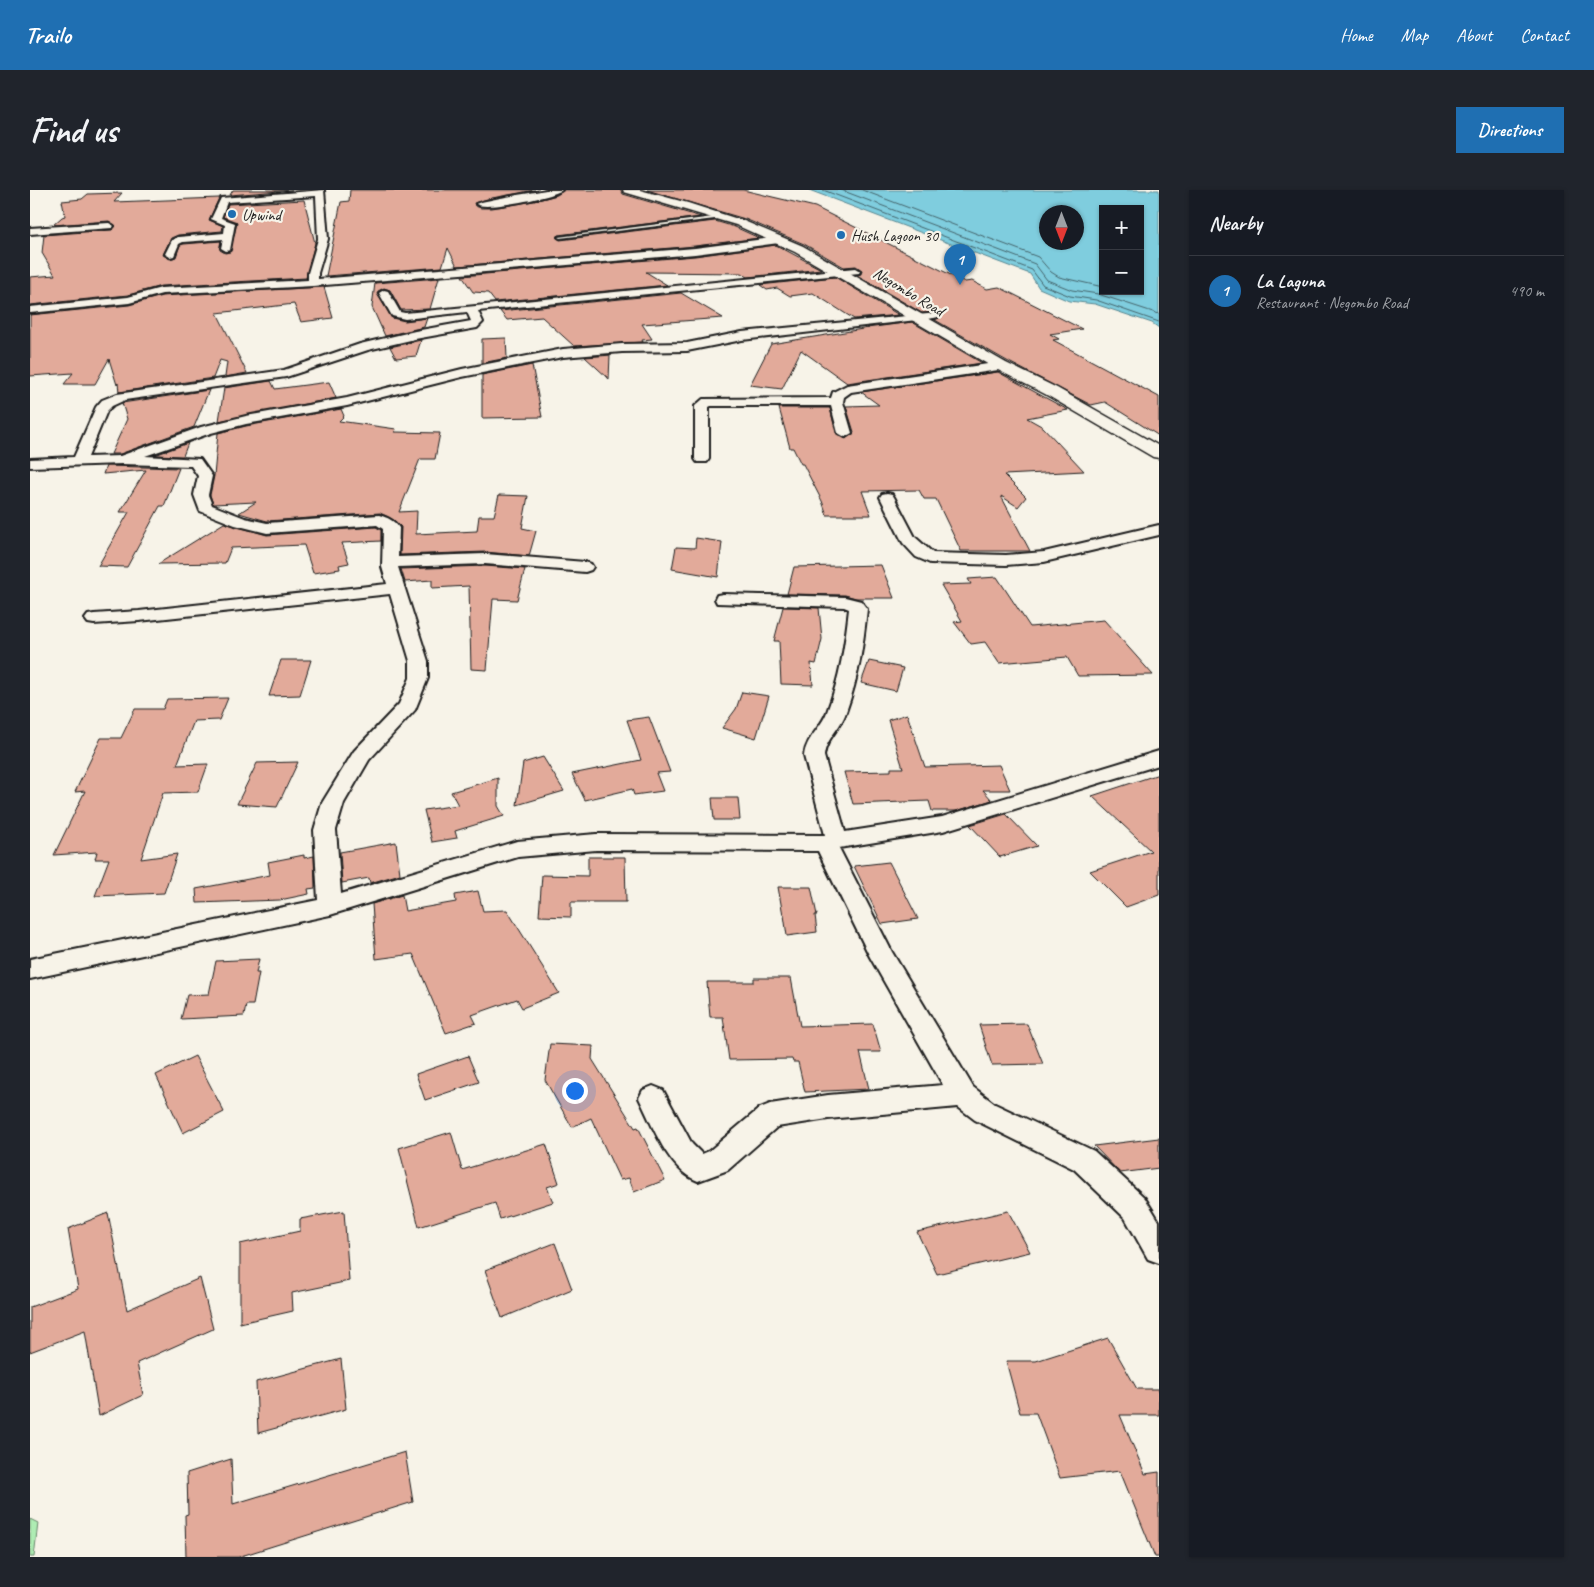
<!DOCTYPE html>
<html lang="en">
<head>
<meta charset="utf-8">
<style>
	:root { --surface:#171b24; --page:#20242c; --text:#f1f3f6; --muted:#9ea1a6; --line:#363941; --accent:#1f6fb2 }
	body { margin:0; font-family:Caveat,sans-serif; background:var(--page); color:var(--text) }
	.controls { position:absolute; right:15px; top:15px; display:grid; overflow:hidden; border-radius:0px; box-shadow:0 1px 4px #0004 }
	.controls button { width:45px; height:45px; display:grid; place-items:center; padding:0; border:0; border-bottom:1px solid var(--line); background:var(--surface); color:var(--text); font:25px sans-serif }
	.compass { position:absolute; left:1009px; top:15px; width:45px; height:45px; border-radius:50%; background:var(--surface); box-shadow:0 1px 4px #0004; rotate:180deg }
	.you { position:absolute; left:544px; top:900px; width:18px; height:18px; margin:-12px; border:4px solid #fff; border-radius:50%; background:#1a73e8; box-shadow:0 0 0 8px #1a73e833 }
	.badge { display:grid; place-items:center; width:32px; height:32px; border-radius:50%; background:var(--accent); color:#fff; font-size:16px; font-weight:700 }
	.pin { position:absolute; translate:-50% -41px; filter:drop-shadow(0 1px 2px #0008) }
	.pin::after { content:''; position:absolute; top:26px; width:18px; height:15px; background:inherit; clip-path:polygon(0 0,100% 0,50% 100%) }
	.list { margin:0; padding:0; list-style:none }
	h2 { display:flex; justify-content:space-between; align-items:center; height:65px; margin:0; padding:0 20px; font-size:21px }
	h2 small { font-size:16px; font-weight:400; color:var(--muted) }
	.list li { display:grid; grid-template-columns:32px 1fr auto; gap:15px; align-items:center; box-sizing:border-box; height:70px; padding:0 20px; border-top:1px solid var(--line) }
	.list b { display:block; font-size:19px; white-space:nowrap }
	.list p { margin:0; font-size:16px; white-space:nowrap; color:var(--muted) }
	.list em { font-size:16px; font-style:normal; color:var(--muted) }
	.map { position:relative; flex:none; width:1129px; height:1367px; overflow:hidden; border-radius:0px }
	header { display:flex; align-items:center; gap:30px; box-sizing:border-box; height:70px; padding:0 25px; background:var(--accent); color:#fff }
	header strong { font-size:24px }
	nav { display:flex; gap:28px; margin-inline-start:auto; font-size:18px }
	.intro { display:flex; align-items:center; justify-content:space-between; box-sizing:border-box; height:120px; padding:0 30px }
	h1 { margin:0; font-size:35px }
	.button { padding:12px 22px; border-radius:0px; background:var(--accent); color:#fff; font-size:18px; font-weight:700 }
	main { display:flex; gap:30px; padding:0 30px }
	aside { flex:1; background:var(--surface); border-radius:0px; box-shadow:0 1px 4px #0004 }
	.map>svg:first-child { display:block }
	.green { fill:#aeecb3; stroke:#658468 }
	.water { fill:#7fcdde; stroke:#578690; fill-rule:evenodd }
	.lines { fill:none; stroke-linecap:round; stroke-linejoin:round }
	.shore { stroke:#44636a; stroke-width:1 }
	.building { fill:#e2aa9a; stroke:#1c1c1c }
	.lane-casing { stroke:#1c1c1c; stroke-width:4 }
	.street-casing { stroke:#1c1c1c; stroke-width:4 }
	.highway-casing { stroke:#1c1c1c; stroke-width:3 }
	.lane { fill:#f7f3e8; fill-rule:evenodd }
	.street { fill:#f7f3e8; fill-rule:evenodd }
	.highway { fill:#f7f3e8; fill-rule:evenodd }
	.poi-dot { fill:#1f6fb2; stroke:#f7f3e8; stroke-width:2 }
	.labels { text-anchor:middle; stroke-width:4.5; stroke-linejoin:round; paint-order:stroke }
	.far-poi-label { font-size:16px; fill:#1c1c1c; stroke:#f7f3e8; text-anchor:start }
	.far-street-label { font-size:16px; fill:#1c1c1c; stroke:#f7f3e8 }
</style>
</head>
<body>
<header>
<strong>Trailo</strong>
<nav><a>Home</a><a>Map</a><a>About</a><a>Contact</a></nav>
</header>
<div class="intro"><h1>Find us</h1><a class="button">Directions</a></div>
<main>
<div class="map">
<svg width="1129" height="1367" viewBox="0 0 1129 1367">
	<rect width="100%" height="100%" fill="#f7f3e8"/>
	<filter id="ink" filterUnits="userSpaceOnUse"><feTurbulence type="fractalNoise" baseFrequency=".02" numOctaves="2"/><feDisplacementMap in="SourceGraphic" scale="10" xChannelSelector="R" yChannelSelector="G"/><feConvolveMatrix kernelMatrix="1 2 1 2 8 2 1 2 1" color-interpolation-filters="sRGB"/></filter>
	<g filter="url(#ink)">
		<path class="green" d="M0 1329 8 1333 4 1367H0Z"/>
		<path class="water" d="M779 0H1129V138L1122 133 1065 114 1039 111 1009 98 1000 84ZM1073 19H1110V101H1073ZM1016 22H1046V52H1016Z"/>
		<g class="lines">
			<g class="shore">
				<path d="M793 0 1002 80 1013 95 1040 106 1066 110 1129 132"/>
				<path d="M811 0 1005 74 1017 90 1042 100 1068 104 1129 124"/>
				<path d="M832 0 1008 67 1021 82 1029 87 1073 97"/>
			</g>
		</g>
		<g class="building">
			<path d="M203 0H262L200 5Z"/>
			<path d="M320 0H505L457 9 444 13 445 16 451 18H462L504 11 527 5 534 0H591L593 4 671 27 528 45 526 47 530 50 685 31 705 37 729 48 665 56 427 76 418 58 412 77 296 86 311 12 319 11Z"/>
			<path d="M617 0H713L785 17 935 92 942 91 957 99 969 97 1052 139 1020 144 1029 149 1023 150 1129 207V246L1075 212 1061 215 977 171 905 130 911 126 909 122 892 123 827 85 831 84 832 80 826 76 814 77 774 54 715 29Z"/>
			<path d="M92 3 84 12 189 8 179 30 193 36 192 41 148 45 141 48 133 65 140 69 146 67 150 55 154 54 191 51 190 60 195 63 200 62 207 33 193 27 198 14 274 10 285 53 276 88 131 96 98 105 0 115V87L25 85 12 63 14 45 82 40 86 36 79 31 23 35 32 27 35 26 32 11 52 9 58 4Z"/>
			<path d="M746 55 791 79 718 87 711 83 616 82 637 95 465 112 458 103 443 102 432 86 665 66Z"/>
			<path d="M805 87 869 125 824 129 783 103 760 106 747 98 737 100 730 95Z"/>
			<path d="M409 88 400 119 371 120 360 100 354 98 348 101 347 104 362 128 375 131 397 128 394 137 355 146 342 117 345 93Z"/>
			<path d="M294 97 303 128 271 132 264 114 187 123 217 183 195 187 197 172 190 170 183 188 89 202 88 193 87 195 79 169 65 194H34L43 183 0 186V125L99 115 132 106Z"/>
			<path d="M651 103 693 128 612 134 622 149 612 150 613 152 544 156 512 127 477 130 470 121Z"/>
			<path d="M882 132 952 173 817 193 771 160 752 199 720 195 741 154 839 138H837Z"/>
			<path d="M476 148 477 168 452 173V149Z"/>
			<path d="M391 150 386 166 366 168 360 157Z"/>
			<path d="M580 165 579 189 555 167 582 165Z"/>
			<path d="M502 175 512 227 452 228V185Z"/>
			<path d="M968 182 1038 220 997 228 1013 237 1054 281 974 285 996 307 988 317 971 306 1000 361H931L906 309H894L889 300 832 301 841 325H797L792 311 773 274H771L763 258H760L749 218H800L806 243 816 249 824 242 816 216 849 215 831 202Z"/>
			<path d="M241 191 245 199 299 192 306 208 189 231 194 198Z"/>
			<path d="M179 200 164 237 90 264H81L97 229 92 213Z"/>
			<path d="M311 219 314 226 309 231 366 239 365 242 410 243 405 269H390L369 322 387 321 386 344 447 341 449 326H464L469 305 498 306 492 338 506 341 499 366 455 362 370 365 371 337 364 330 350 323 237 331 209 323 226 312 183 314 180 305 184 286 188 243 216 236Z"/>
			<path d="M158 253 153 266 125 265Z"/>
			<path d="M76 276 149 278 134 316H130L97 377 68 376 99 322H90L116 280 73 284Z"/>
			<path d="M194 333 237 345 346 337 351 340V351L312 353 319 373 309 375 310 379 283 383 274 355 201 358 195 373 128 374Z"/>
			<path d="M666 348 692 352 688 387 642 379 646 357 665 358Z"/>
			<path d="M851 375 864 408H826L815 405 757 404 764 377Z"/>
			<path d="M455 376 495 379 487 410 463 409 457 480 441 479 439 396 402 398V390L375 392 371 379Z"/>
			<path d="M967 387 1000 437 1074 430 1123 485 1048 486 1037 467 969 473 955 452 941 454 924 432 932 431 911 395 941 394 938 389Z"/>
			<path d="M753 417 789 418 792 449 786 474 781 473 783 495 751 494 749 451H744Z"/>
			<path d="M251 470H281L270 505 239 506Z"/>
			<path d="M839 471 873 478 866 501 831 493Z"/>
			<path d="M712 502 739 506 726 548 692 538 706 519Z"/>
			<path d="M198 508 189 530 164 531 147 575 178 574 168 602 133 603 111 669 147 664 134 703 65 706 79 669H65L67 662 24 665 55 601 45 602 71 548H91L105 519H133L137 509Z"/>
			<path d="M877 524 895 577 969 575 980 600H953L962 610 926 621H902L899 611 823 614 814 582 861 581V578H873L858 530Z"/>
			<path d="M619 527 640 582 626 583 633 601 604 605 602 599 555 610 542 584 611 570 597 530Z"/>
			<path d="M513 567 534 601 487 615 493 573Z"/>
			<path d="M268 572 247 617 207 614 227 573Z"/>
			<path d="M1129 584V705L1096 717 1060 681 1121 661 1062 606Z"/>
			<path d="M468 588V616L474 626 425 641 427 648 402 652 394 620 428 615 421 602Z"/>
			<path d="M682 608H708L710 630H684Z"/>
			<path d="M976 624 1007 656 970 667 940 635Z"/>
			<path d="M366 652 370 684 340 693 339 688 312 693 310 662Z"/>
			<path d="M274 665V668L284 666 285 698 278 699 279 704 250 710 167 713 166 699 240 685 238 672Z"/>
			<path d="M558 667H595L596 712H541V727L509 726 512 685 558 686Z"/>
			<path d="M859 672 888 729 852 734 824 676Z"/>
			<path d="M748 697H781L787 725H785L787 742 757 746 754 725H753Z"/>
			<path d="M448 701 453 721 477 720 529 803 492 818 487 809 442 825 446 833 416 843 383 764 346 769 342 714 372 705 375 721 426 712 425 705Z"/>
			<path d="M229 769 226 783H229L223 815H216L214 826 151 829 157 805 179 804 186 771Z"/>
			<path d="M724 788H761L770 836 843 834 851 862H830L839 899 775 902 768 872H763L762 869 699 870 693 827H680L677 792H724Z"/>
			<path d="M997 834 1013 874 962 875 949 835Z"/>
			<path d="M520 854 563 856 562 869 605 938 608 937 635 990 604 1002 599 988 590 990 561 928 542 937 515 890Z"/>
			<path d="M165 866 194 922 153 943 126 885Z"/>
			<path d="M438 866 449 892 395 910 386 884Z"/>
			<path d="M421 942 432 980 516 954 529 993 517 997 523 1012 470 1029 465 1013 389 1037 369 958Z"/>
			<path d="M1129 948V978L1090 983 1064 956Z"/>
			<path d="M314 1021 319 1091 262 1103 263 1121 210 1133V1054L270 1041V1029Z"/>
			<path d="M978 1021 1000 1062 907 1084 887 1042Z"/>
			<path d="M78 1023 97 1120 170 1088 183 1139 107 1173 113 1205 69 1226 55 1141 0 1162V1117L48 1099 38 1039Z"/>
			<path d="M525 1053 542 1099 472 1128 455 1080Z"/>
			<path d="M1078 1148 1107 1199H1129V1225H1090L1115 1284 1129 1282V1367H1125L1090 1281 1030 1288 1006 1223H990L976 1171H1006Z"/>
			<path d="M311 1169 316 1219 228 1243 226 1192Z"/>
			<path d="M375 1262 383 1312 208 1367H156L155 1325 158 1324 157 1283 201 1269 203 1314Z"/>
		</g>
		<g class="lines">
			<defs>
				<path id="lane" d="M691 26 693 28 530 48 528 47Z"/>
				<g id="street">
					<path d="M294 0 298 49 288 83V89L665 58 749 47 754 50 749 53 665 64 503 78 283 96 132 104 99 113 0 123V117L98 107 131 98 278 90V83L288 49 286 6 197 12 191 28 205 33 200 60 196 61 191 58 193 49 153 52 149 54 144 66 140 67 135 64 142 50 148 47 194 43 195 35 181 29 191 8Z"/>
					<path d="M516 0H532C523 7 455 21 446 14 450 11 506 2 516 0Z"/>
					<path d="M79 33 84 36 82 38 0 44V38Z"/>
					<path d="M825 78 830 81 829 83 448 121 453 132 447 138 385 149 338 160 256 187 95 210 82 216 77 221 58 267 90 266 171 237 216 226 317 208 432 179 533 159 592 154 657 153 712 142 908 123 910 125 908 127 904 128 712 150 657 161 592 162 533 167 432 187 317 216 216 234 181 243 115 266 170 269 182 286 178 305 182 315 215 328 237 333 349 325C358 328 364 330 369 338L368 367 455 364 555 372 561 374 563 377 561 380 555 382 455 374 368 377 398 471V488L385 520 339 570 314 613 306 640 311 704 487 651 566 644 795 645 774 566C776 548 791 538 797 522 810 488 815 455 819 419L814 417 687 413 685 409 687 405 693 404 815 407 831 411 837 419C833 456 829 486 816 522 811 538 796 548 794 566L815 642 912 627 1129 561V575L913 641 809 658 862 762 943 897 965 914 1064 961 1115 1008 1129 1031V1073L1118 1069 1095 1028 1044 979 945 930 928 917 798 929 747 937 698 980 668 991C638 980 623 936 609 908L613 900 623 896 633 900 662 954 672 964 679 961 730 918 740 914 798 905 913 895 840 767 788 661 566 660 488 667 300 725 0 789V769L288 710 284 640 292 613 324 561 369 514 380 488V471L360 404 109 431 64 434 58 433 55 429 58 425 64 424 109 421 357 394 352 377 353 339 347 335 237 343 205 335 170 321 164 305 168 286 161 276 92 274 0 277V269L44 267 66 217 72 210 87 204 254 180 330 154 385 141 441 131 437 122 375 129 362 126 349 103 354 100 358 101 370 122 375 123Z"/>
					<path d="M971 172 975 173 977 176 975 179 821 202 814 207 813 212 822 243 815 247 808 243 801 216H681L679 217V269L677 272H667L665 269V216L673 209 801 208 803 202 817 195Z"/>
					<path d="M857 303 862 304 864 307 885 347 903 363 976 365 1014 362 1129 335V345L1014 372 976 375 900 373 886 367 873 353 850 307 852 304Z"/>
				</g>
				<path id="highway" d="M593 0H610L658 13 714 31 773 56 976 173 1027 198 1129 256V268L1123 267 1015 204 966 179 765 62 706 35 594 2Z"/>
			</defs>
			<use href="#lane" class="lane-casing"/>
			<use href="#street" class="street-casing"/>
			<use href="#highway" class="highway-casing"/>
			<use href="#lane" class="lane"/>
			<use href="#street" class="street"/>
			<use href="#highway" class="highway"/>
		</g>
	</g>
	<g class="poi-dot">
		<circle cx="202" cy="24" r="5"/>
		<circle cx="811" cy="45" r="5"/>
	</g>
	<g class="labels">
		<g class="far-poi-label">
			<text x="212" y="30">Upwind</text>
			<text x="821" y="51">Hush Lagoon 30</text>
		</g>
		<g class="far-street-label">
			<text transform="translate(879 101) rotate(31)" y="6">Negombo Road</text>
		</g>
	</g>
</svg>
<div class="controls">
<button>+</button>
<button>−</button>
</div>
<svg class="compass" viewBox="-18 -18 36 36"><path d="M0-13l5 13h-10z" fill="#e53935"/><path d="M0 13l5-13h-10z" fill="#9ea1a6"/></svg>
<div class="you"></div>
<div class="pin badge" style="left:930px;top:95px">1</div>
</div>
<aside>
<h2>Nearby<small></small></h2>
<ul class="list">
<li><span class="badge">1</span><div><b>La Laguna</b><p>Restaurant · Negombo Road</p></div><em>490 m</em></li>
</ul>
</aside>
</main>
</body>
</html>
